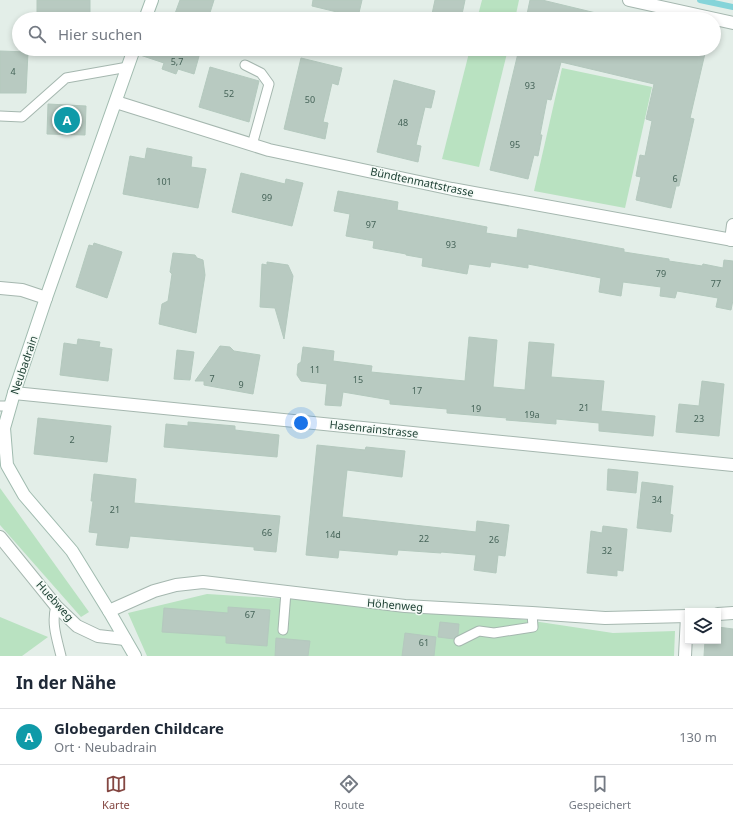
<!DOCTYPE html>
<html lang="de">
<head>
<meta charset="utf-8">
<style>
	:root { --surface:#fff; --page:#f2f2f3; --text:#1f2937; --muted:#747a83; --line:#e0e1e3; --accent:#844742 }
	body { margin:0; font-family:"Noto Sans",sans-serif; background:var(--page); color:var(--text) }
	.controls { position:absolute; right:12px; bottom:12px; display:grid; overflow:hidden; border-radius:0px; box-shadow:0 2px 6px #0003 }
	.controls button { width:36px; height:36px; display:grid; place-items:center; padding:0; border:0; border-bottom:1px solid var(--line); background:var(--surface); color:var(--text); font:20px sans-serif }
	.you { position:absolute; left:301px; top:423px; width:14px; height:14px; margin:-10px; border:3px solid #fff; border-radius:50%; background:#1a73e8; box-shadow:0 0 0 6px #1a73e833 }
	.badge { display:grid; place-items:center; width:26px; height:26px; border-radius:50%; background:var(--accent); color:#fff; font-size:13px; font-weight:700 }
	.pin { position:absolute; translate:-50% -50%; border:2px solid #fff; box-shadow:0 1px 4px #0006 }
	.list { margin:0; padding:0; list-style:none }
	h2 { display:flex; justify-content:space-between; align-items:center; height:52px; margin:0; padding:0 16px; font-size:17px }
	h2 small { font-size:13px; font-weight:400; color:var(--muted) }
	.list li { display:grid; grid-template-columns:26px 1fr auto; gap:12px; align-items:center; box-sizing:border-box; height:56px; padding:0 16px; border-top:1px solid var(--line) }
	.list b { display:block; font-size:15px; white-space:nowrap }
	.list p { margin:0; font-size:13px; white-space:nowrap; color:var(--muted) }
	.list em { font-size:13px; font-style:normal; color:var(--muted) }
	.icon { flex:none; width:22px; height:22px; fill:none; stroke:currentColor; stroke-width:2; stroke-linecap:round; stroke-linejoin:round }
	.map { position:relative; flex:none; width:733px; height:656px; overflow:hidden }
	.search { position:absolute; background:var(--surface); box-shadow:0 2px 6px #0003; left:12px; right:12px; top:12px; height:44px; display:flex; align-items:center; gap:10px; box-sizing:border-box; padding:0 14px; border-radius:22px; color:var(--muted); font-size:15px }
	.sheet { height:108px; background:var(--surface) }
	nav { display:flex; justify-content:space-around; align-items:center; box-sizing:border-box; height:56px; border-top:1px solid var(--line); background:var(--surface); font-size:11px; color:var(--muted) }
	nav a { display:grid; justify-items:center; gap:2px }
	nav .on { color:var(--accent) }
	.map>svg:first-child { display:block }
	.green { fill:#b9e2c1 }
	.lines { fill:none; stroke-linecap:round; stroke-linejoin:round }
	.stream { stroke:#85d4d9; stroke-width:6 }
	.building { fill:#b8cac1; stroke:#b4c9be }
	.lane-casing { stroke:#a5b7af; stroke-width:11 }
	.street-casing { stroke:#a5b7af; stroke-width:14 }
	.secondary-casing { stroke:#a0bbaf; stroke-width:14 }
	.lane { stroke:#fff; stroke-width:9 }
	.street { stroke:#fff; stroke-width:12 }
	.secondary { stroke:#fff; stroke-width:12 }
	.labels { text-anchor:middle; stroke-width:3; stroke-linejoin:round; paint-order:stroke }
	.number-label { font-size:9px; fill:#466459 }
	.street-label { font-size:11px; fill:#204236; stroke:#f4faf6 }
</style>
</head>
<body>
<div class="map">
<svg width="733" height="656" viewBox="0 0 733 656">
	<rect width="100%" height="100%" fill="#e3eee8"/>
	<g class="green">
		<path d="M482 0H519L515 19H477Z"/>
		<path d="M470 49H508L479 167 442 159Z"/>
		<path d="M562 68 652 87 625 208 534 191Z"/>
		<path d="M0 488 89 612 81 617 0 525Z"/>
		<path d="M207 594 454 609 613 633 675 631 674 656H147L128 613Z"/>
		<path d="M0 617 48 637 22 656H0Z"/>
	</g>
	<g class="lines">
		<path class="stream" d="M700 0 733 7"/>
	</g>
	<g class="building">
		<path d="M37 0H90V18L37 17Z"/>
		<path d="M180 0H214L208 19H173Z"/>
		<path d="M313 0H362L358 17 312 6Z"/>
		<path d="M435 0H465L461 19 432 14Z"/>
		<path d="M530 0H542L596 13 595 19H526Z"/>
		<path d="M141 49H201L194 74 178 69 176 74 162 69 164 63 140 55Z"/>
		<path d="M519 49H706L690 118 694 119 679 186H676L671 208 636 200 641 177 636 176 640 155 645 156 652 121 646 119 654 84 561 62 551 100 547 99 540 135H542L538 156 534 155 528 179 490 170Z"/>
		<path d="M0 51 28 52 26 93H0Z"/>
		<path d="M301 58 342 68 338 85 332 83 323 122 328 123 325 139 284 129Z"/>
		<path d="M210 67 259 81 249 122 199 107Z"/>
		<path d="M394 80 435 91 431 108 425 107 416 145 421 146 418 162 377 152Z"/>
		<path d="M48 104 86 106 85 135 47 134Z"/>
		<path d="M147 148 192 157 191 167 206 169 198 208 123 194 130 156 145 159Z"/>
		<path d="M241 173 285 184 286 179 303 183 292 226 232 212Z"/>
		<path d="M338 191 398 202 397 210 487 227 486 233 517 238 518 229 624 249V252L669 259V261L702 266 703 264 723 268 724 260 733 261V300L731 310 716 307 718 298 677 291 675 298 660 296 661 287 623 282 621 296 599 292 601 278 528 264V268L491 262 490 267 469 264 467 274 422 266 423 258 406 255V254L373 248 374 241 346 236 350 214 334 211Z"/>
		<path d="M94 243 122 252 107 298 76 287 89 245 93 246Z"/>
		<path d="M173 253 195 255 197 258 203 260 205 275 196 333 159 324 162 304 168 301 172 274 170 272Z"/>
		<path d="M267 262 288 265 293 276 284 339 275 308 260 307 262 264 267 265Z"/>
		<path d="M469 337 497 340 493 387 525 390 529 342 554 344 551 377 604 381 601 411 655 416 653 436 599 431V423L556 419V424L506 420 507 418 447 413V409L390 404V400L343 392 341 406 325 405 327 384 301 381 297 375 298 364 301 362 303 347 334 351 333 361 372 366 371 372 465 381Z"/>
		<path d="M78 339 100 342 99 347 112 349 108 381 60 375 64 343 77 345Z"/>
		<path d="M220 346 230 347 234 351 260 355 253 394 204 385V381H195Z"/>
		<path d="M177 350 194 352 190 380 174 379Z"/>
		<path d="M702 381 724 384 719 436 676 432 679 404 699 406Z"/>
		<path d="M38 418 111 426 107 462 34 454Z"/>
		<path d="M188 422 235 426V430L279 435 277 457 164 447 166 424 188 426Z"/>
		<path d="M317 445 365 450 366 447 405 451 402 477 347 470 342 517 476 532 477 521 509 525 505 556 498 555 496 573 474 570 476 555 441 552V553L398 550 397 555 339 550 338 558 306 555Z"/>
		<path d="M608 469 638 472 636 493 607 490Z"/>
		<path d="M94 474 136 479 134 503 280 516 276 552 254 550V547L130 536 128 548 96 545 98 533 89 532 93 501H91Z"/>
		<path d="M642 482 673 486 670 514 673 515 671 532 637 528Z"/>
		<path d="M603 526 627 529 623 571 617 570V576L587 573 591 531 602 533Z"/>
		<path d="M228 607 270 610 267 646 226 643V636L162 632 164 608 228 613Z"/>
		<path d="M440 622 459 624 458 635 454 639 438 637Z"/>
		<path d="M718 627 733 629V656H704L705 641H718Z"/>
		<path d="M405 633 436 637 434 656H402Z"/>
		<path d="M276 638 310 641 308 656H275Z"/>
	</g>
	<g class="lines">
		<defs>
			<g id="lane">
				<path d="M245 65 261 73 269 84 252 145"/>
				<path d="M0 116 22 117 66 78 128 67"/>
				<path d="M0 406H10"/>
				<path d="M56 606C51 623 57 639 61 656"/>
				<path d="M283 630 286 592"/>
				<path d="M459 641 479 631 494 633 533 627 532 613"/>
			</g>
			<g id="street">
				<path d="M629 0 733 23"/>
				<path d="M116 102 269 150 452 189 733 240"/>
				<path d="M731 240 733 225"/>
				<path d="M0 288 22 290 46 298"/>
				<path d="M14 393 733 465"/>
				<path d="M0 537 56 606 77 626 98 636 125 639"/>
				<path d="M109 611 154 591 176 585 203 582 405 606 532 613 605 618 688 616"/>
				<path d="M718 614 733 613"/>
				<path d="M685 656 687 616"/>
			</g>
			<g id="secondary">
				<path d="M145 19 152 0"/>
				<path d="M134 49 46 298 14 393 4 428 7 465 24 495 72 551 109 611 135 656"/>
			</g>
		</defs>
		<use href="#lane" class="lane-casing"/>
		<use href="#street" class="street-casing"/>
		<use href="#secondary" class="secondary-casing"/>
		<use href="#lane" class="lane"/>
		<use href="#street" class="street"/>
		<use href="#secondary" class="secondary"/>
	</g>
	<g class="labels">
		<g class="number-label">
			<text x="177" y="65">5,7</text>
			<text x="13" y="75">4</text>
			<text x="530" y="89">93</text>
			<text x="229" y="97">52</text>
			<text x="310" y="103">50</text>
			<text x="403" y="126">48</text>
			<text x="515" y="148">95</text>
			<text x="675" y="182">6</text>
			<text x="164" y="185">101</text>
			<text x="267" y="201">99</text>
			<text x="371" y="228">97</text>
			<text x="451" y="248">93</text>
			<text x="661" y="277">79</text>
			<text x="716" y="287">77</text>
			<text x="315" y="373">11</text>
			<text x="212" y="382">7</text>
			<text x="358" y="383">15</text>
			<text x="241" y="388">9</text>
			<text x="417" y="394">17</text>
			<text x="584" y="411">21</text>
			<text x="476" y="412">19</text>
			<text x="532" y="418">19a</text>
			<text x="699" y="422">23</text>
			<text x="72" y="443">2</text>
			<text x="657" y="503">34</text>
			<text x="115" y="513">21</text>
			<text x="267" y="536">66</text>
			<text x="333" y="538">14d</text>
			<text x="424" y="542">22</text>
			<text x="494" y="543">26</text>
			<text x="607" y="554">32</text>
			<text x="250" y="618">67</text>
			<text x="424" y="646">61</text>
		</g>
		<g class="street-label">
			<text transform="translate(422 182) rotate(12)" y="4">Bündtenmattstrasse</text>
			<text transform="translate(24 365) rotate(-71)" y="4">Neubadrain</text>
			<text transform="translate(374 429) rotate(6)" y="4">Hasenrainstrasse</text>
			<text transform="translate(55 601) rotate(48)" y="4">Huebweg</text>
			<text transform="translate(395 605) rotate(5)" y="4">Höhenweg</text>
		</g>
	</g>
</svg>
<div class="controls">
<button><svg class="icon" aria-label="layers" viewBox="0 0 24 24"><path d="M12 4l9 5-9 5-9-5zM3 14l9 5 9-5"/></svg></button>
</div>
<div class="you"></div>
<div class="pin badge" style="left:67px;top:120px;background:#0f9aa8">A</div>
<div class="search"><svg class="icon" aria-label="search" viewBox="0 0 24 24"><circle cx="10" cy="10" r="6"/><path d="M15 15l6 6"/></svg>Hier suchen</div>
</div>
<section class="sheet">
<h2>In der Nähe<small></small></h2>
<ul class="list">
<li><span class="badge" style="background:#0f9aa8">A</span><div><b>Globegarden Childcare</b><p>Ort · Neubadrain</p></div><em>130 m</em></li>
</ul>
</section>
<nav>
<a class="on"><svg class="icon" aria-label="map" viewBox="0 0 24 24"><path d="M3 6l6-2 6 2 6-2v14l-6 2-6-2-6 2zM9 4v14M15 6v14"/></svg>Karte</a>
<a><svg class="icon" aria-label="directions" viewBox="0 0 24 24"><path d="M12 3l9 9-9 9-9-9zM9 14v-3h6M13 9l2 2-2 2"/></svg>Route</a>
<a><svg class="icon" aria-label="saved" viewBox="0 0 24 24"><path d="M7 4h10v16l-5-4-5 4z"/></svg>Gespeichert</a>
</nav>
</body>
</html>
